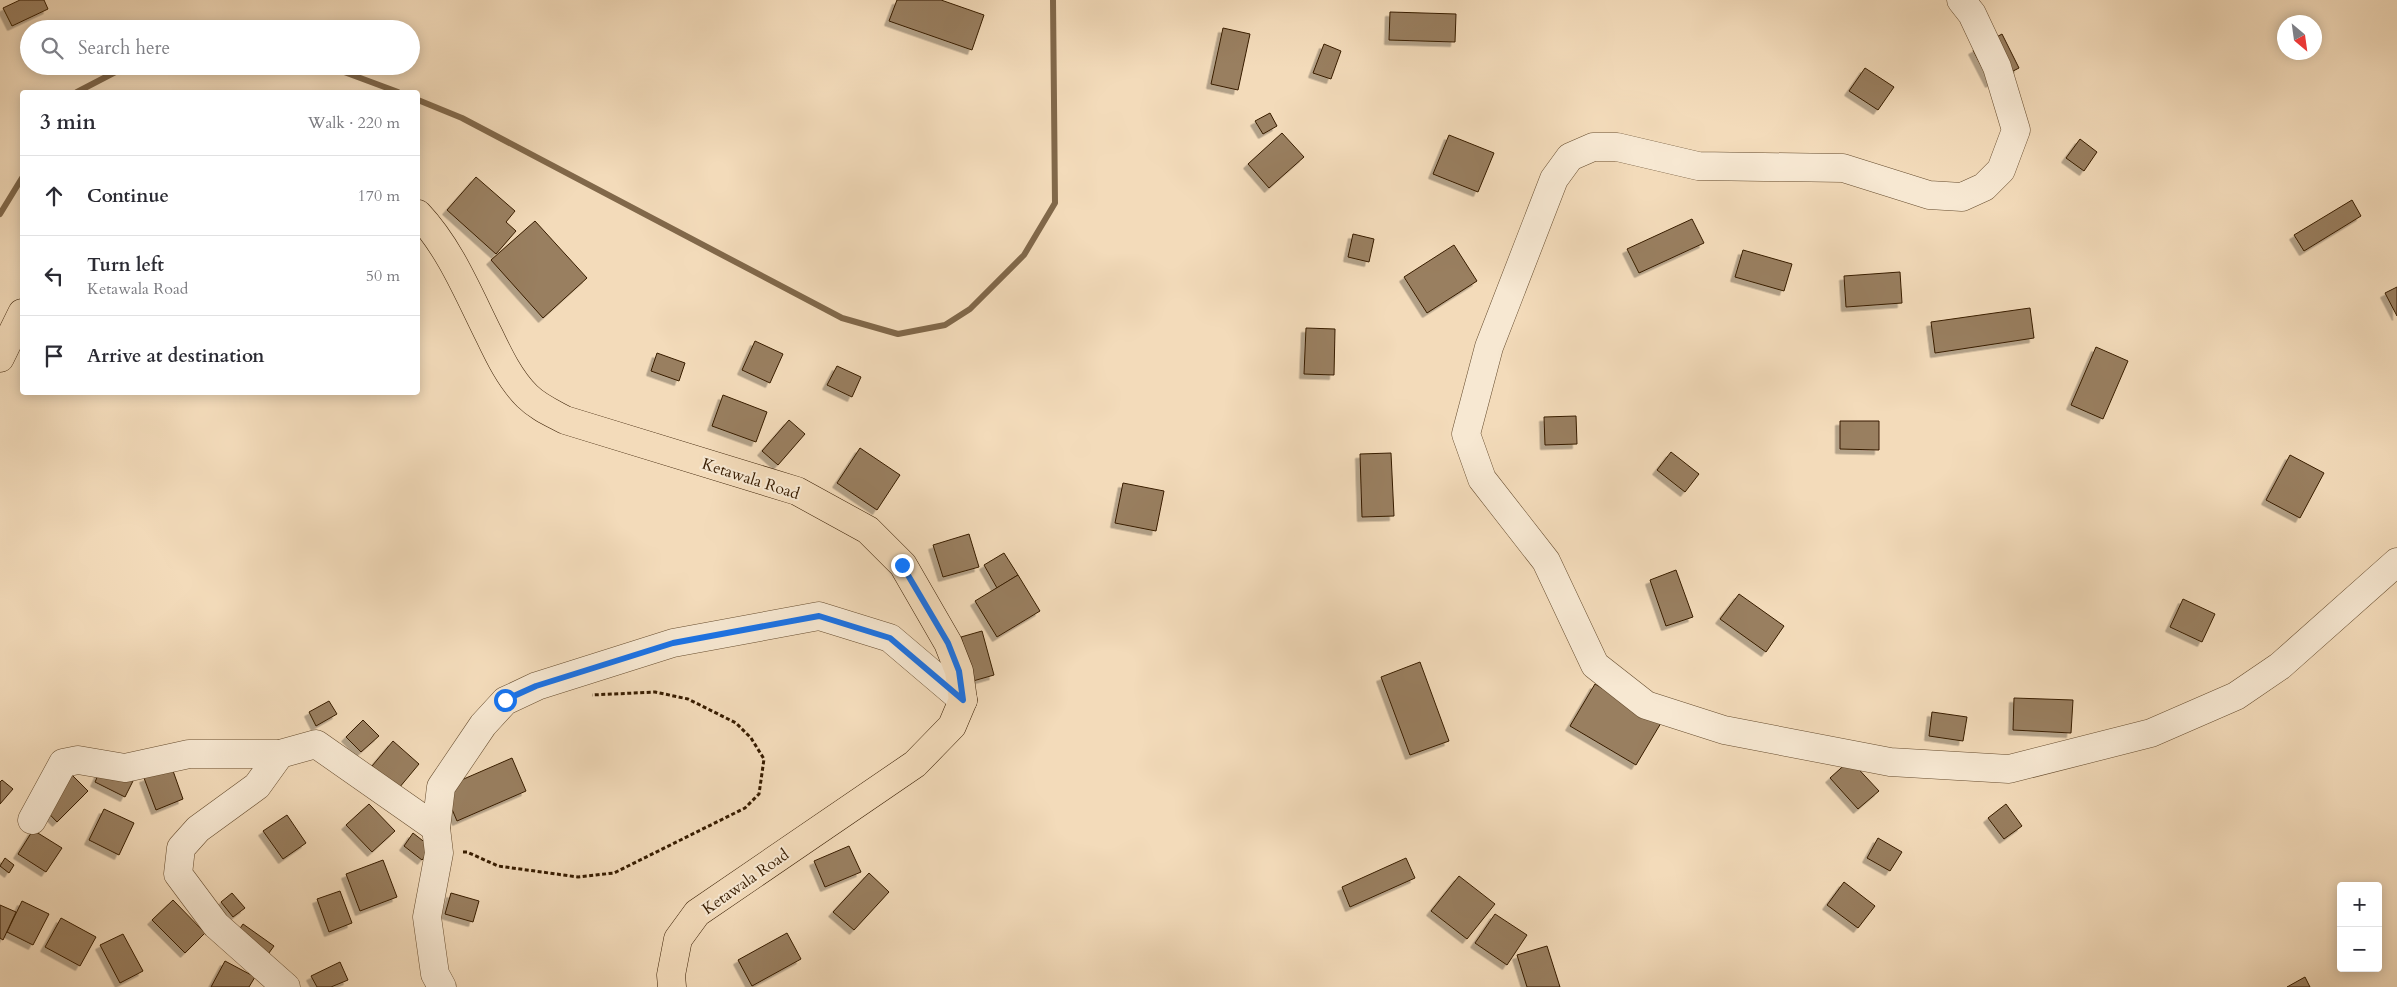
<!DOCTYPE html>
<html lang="en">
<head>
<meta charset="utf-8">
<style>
	:root { --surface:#fff; --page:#f2f2f3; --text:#2b2b33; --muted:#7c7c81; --line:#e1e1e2 }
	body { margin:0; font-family:Cardo,serif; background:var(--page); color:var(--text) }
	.controls { position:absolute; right:15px; bottom:15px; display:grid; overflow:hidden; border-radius:5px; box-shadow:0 2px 12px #0003 }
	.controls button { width:45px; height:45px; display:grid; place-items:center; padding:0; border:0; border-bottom:1px solid var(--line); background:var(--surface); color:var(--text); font:25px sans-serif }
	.compass { position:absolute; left:2277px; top:15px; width:45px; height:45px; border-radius:50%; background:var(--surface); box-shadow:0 2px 12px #0003; rotate:151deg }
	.stop { position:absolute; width:15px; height:15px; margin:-11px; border:4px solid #1a73e8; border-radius:50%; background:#fff }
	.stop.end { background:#1a73e8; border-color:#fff; box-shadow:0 1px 5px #0008 }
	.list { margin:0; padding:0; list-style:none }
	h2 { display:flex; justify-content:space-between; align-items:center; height:65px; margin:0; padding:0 20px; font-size:21px }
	h2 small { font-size:16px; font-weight:400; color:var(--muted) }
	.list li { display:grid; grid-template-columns:32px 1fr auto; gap:15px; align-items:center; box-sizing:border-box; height:80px; padding:0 20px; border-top:1px solid var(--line) }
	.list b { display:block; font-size:19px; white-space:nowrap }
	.list p { margin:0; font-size:16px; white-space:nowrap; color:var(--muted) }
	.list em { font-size:16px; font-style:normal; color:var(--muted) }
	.icon { flex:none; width:28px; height:28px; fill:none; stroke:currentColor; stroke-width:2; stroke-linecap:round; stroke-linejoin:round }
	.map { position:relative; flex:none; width:2397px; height:987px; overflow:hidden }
	.search { position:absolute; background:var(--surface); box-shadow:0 2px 12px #0003; left:20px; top:20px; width:400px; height:55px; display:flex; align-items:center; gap:12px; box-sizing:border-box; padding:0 18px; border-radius:28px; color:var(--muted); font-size:19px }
	.panel { position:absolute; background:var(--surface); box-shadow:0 2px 12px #0003; left:20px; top:90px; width:400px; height:305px; border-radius:5px }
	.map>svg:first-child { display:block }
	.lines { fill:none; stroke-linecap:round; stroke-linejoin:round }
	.stream { stroke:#81684a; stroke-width:6 }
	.building { fill:#997f61; stroke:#371c00; filter:url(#shadow) }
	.minor-casing { stroke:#664c2e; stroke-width:29 }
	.major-casing { stroke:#371c00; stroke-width:29 }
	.path { stroke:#371c00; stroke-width:3; stroke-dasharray:4 2.5; stroke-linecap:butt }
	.minor { stroke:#f7e8d2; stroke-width:28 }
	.major { stroke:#f3dbba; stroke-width:28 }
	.route { stroke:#1a73e8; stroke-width:6 }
	.labels { text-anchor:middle; stroke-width:4; stroke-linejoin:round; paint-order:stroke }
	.street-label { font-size:16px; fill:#371c00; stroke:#f7e8d2 }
</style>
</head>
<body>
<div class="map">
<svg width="2397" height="987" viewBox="0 0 2397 987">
	<defs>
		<filter id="shadow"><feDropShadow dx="-4.5" dy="4.5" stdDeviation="0" flood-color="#0004"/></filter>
	</defs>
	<rect width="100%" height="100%" fill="#f3dbba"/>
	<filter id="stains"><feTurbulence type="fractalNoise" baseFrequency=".004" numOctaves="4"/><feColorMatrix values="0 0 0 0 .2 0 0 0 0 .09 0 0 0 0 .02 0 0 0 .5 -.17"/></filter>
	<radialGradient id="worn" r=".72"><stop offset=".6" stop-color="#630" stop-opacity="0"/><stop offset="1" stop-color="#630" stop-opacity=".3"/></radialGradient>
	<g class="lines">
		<g class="stream">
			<path d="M328 66 398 92"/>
			<path d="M77 92 127 66"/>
			<path d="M418 100 462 118 842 318 898 334 945 325 970 309 1024 255 1055 203 1053 0"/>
			<path d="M0 214 22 178"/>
		</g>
	</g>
	<g class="building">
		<path d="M20 0H44L48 9 12 26 3 8Z"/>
		<path d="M897 0H941L984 15 972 50 889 21Z"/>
		<path d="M1390 12 1456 14 1455 42 1389 40Z"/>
		<path d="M1223 28 1250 34 1238 90 1211 84Z"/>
		<path d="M2002 34 2019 68 1990 83 1973 50Z"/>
		<path d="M1324 44 1341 51 1331 79 1313 73Z"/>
		<path d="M1865 68 1894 87 1878 110 1849 91Z"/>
		<path d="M1270 113 1277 126 1263 134 1255 121Z"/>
		<path d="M1282 133 1304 157 1269 188 1248 164Z"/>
		<path d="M1449 135 1494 153 1478 192 1433 174Z"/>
		<path d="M2080 139 2097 152 2084 171 2066 158Z"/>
		<path d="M476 177 515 211 506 222 516 231 496 254 447 210Z"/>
		<path d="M2352 200 2361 216 2304 251 2294 235Z"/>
		<path d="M1692 219 1704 243 1639 273 1627 249Z"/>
		<path d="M535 221 587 278 543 318 491 260Z"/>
		<path d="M1353 234 1374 239 1369 262 1348 257Z"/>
		<path d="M1454 245 1477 281 1427 313 1404 277Z"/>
		<path d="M1743 250 1792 264 1784 291 1735 277Z"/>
		<path d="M1900 272 1902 303 1846 307 1844 276Z"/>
		<path d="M2397 287V316L2385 293Z"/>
		<path d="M2030 308 2034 338 1935 353 1931 322Z"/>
		<path d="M1306 328 1335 329 1334 375 1304 374Z"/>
		<path d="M755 341 783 354 770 383 742 370Z"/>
		<path d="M2096 347 2128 361 2103 419 2071 405Z"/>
		<path d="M657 353 685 363 679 381 651 371Z"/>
		<path d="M837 366 861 377 852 397 827 385Z"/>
		<path d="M723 395 767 412 756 442 712 426Z"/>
		<path d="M1576 416 1577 444 1545 445 1544 417Z"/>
		<path d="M789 420 805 434 778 465 762 451Z"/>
		<path d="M1840 421H1879V450L1840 449Z"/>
		<path d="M860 448 900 475 877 510 837 483Z"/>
		<path d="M1671 452 1699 474 1685 492 1657 470Z"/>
		<path d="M1391 453 1394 516 1362 517 1360 454Z"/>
		<path d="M2290 455 2324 473 2300 518 2266 500Z"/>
		<path d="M1123 483 1164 491 1156 531 1115 523Z"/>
		<path d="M969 534 979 567 943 577 933 545Z"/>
		<path d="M1004 553 1018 575 997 588 984 565Z"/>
		<path d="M1676 570 1693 617 1666 626 1650 580Z"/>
		<path d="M1018 575 1040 611 997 637 975 601Z"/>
		<path d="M1739 594 1784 626 1766 652 1720 619Z"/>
		<path d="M2183 599 2215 614 2202 642 2170 627Z"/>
		<path d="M982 631 994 675 973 681 961 637Z"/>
		<path d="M1420 662 1449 741 1410 755 1381 677Z"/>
		<path d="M1595 684 1661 723 1636 765 1570 726Z"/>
		<path d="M2014 698 2073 700 2071 733 2013 730Z"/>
		<path d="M329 701 337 714 316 726 309 712Z"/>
		<path d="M1932 712 1967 717 1963 741 1929 736Z"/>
		<path d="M363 720 379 736 361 752 346 737Z"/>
		<path d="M393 741 419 764 399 788 372 766Z"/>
		<path d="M512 758 526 791 457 821 443 788Z"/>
		<path d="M105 760 136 775 125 797 95 782Z"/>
		<path d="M1850 760 1879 791 1858 809 1830 778Z"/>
		<path d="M172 768 183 799 156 810 144 778Z"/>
		<path d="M67 770 88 791 57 822 36 800Z"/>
		<path d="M2 780 13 789 0 804V782Z"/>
		<path d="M369 804 395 831 372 852 346 825Z"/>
		<path d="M2006 804 2022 826 2004 839 1988 818Z"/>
		<path d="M104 809 134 823 119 855 89 840Z"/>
		<path d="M287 815 306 843 283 859 263 831Z"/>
		<path d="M33 830 62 848 46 872 18 854Z"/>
		<path d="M413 833 432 848 422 860 404 846Z"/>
		<path d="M1878 838 1902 852 1890 871 1867 858Z"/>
		<path d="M849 846 861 872 825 887 814 861Z"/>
		<path d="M5 858 14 865 9 873 0 866Z"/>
		<path d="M1406 858 1415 878 1350 907 1342 887Z"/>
		<path d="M383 860 397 897 360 911 346 874Z"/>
		<path d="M869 873 889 892 854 930 833 912Z"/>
		<path d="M1459 876 1495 904 1467 939 1431 911Z"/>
		<path d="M1844 882 1875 906 1858 928 1827 905Z"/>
		<path d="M340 891 352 923 329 932 317 899Z"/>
		<path d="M232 893 245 908 233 917 221 902Z"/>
		<path d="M451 893 479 901 473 922 445 914Z"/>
		<path d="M173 900 205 933 185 953 152 920Z"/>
		<path d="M22 901 49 914 33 945 7 932Z"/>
		<path d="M0 905 16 912 3 940 0 938Z"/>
		<path d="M1495 914 1527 935 1507 965 1475 943Z"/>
		<path d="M61 918 96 937 80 966 45 947Z"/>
		<path d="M243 924 274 946 261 964 230 943Z"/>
		<path d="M787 933 801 959 752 986 738 960Z"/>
		<path d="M123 934 143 971 120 983 100 945Z"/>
		<path d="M1547 946 1560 987H1527L1517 955Z"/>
		<path d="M225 961 255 977 249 987H211Z"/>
		<path d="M340 962 348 980 331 987H317L311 976Z"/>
		<path d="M2305 977 2310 987H2287Z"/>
	</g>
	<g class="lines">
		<defs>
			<g id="minor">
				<path d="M1961 0 1972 14 1997 67 2016 130 2001 170 1984 187 1962 197 1929 195 1843 168 1698 166 1617 147H1593L1570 157 1554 179 1489 347 1466 434 1482 479 1546 561 1595 665 1646 705 1724 730 1890 762 2009 769 2151 733 2236 696 2280 666 2397 562"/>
				<path d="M280 754 257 786 198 829 181 848 178 874 216 925 286 987"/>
				<path d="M32 820 63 763 78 760 125 768 189 754H280L316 744 436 828"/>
				<path d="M442 987 435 974 427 917 439 853 436 828 441 787 483 725 505 701 537 686 673 643 819 616 890 638 963 700"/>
			</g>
			<g id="major">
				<path d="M418 214C450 248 468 293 489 335 499 356 510 379 527 396 538 407 552 413 565 420L797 491 868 530 903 565 948 643 959 671 963 700 952 726 915 764 697 913 678 939 671 975 672 987"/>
				<path d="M0 358 22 313"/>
			</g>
		</defs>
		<use href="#minor" class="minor-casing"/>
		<use href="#major" class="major-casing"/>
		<path class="path" d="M463 852H467L498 866 578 877 614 873 745 808 759 794 764 759 751 738 736 723 688 699 655 692 592 695"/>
		<use href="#minor" class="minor"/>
		<use href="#major" class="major"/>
	</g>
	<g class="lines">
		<path class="route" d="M505 700 536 686 673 643 819 616 890 638 963 700 959 671 948 643 902 565"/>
	</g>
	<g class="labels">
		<g class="street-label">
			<text transform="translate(751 478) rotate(18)" y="6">Ketawala Road</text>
			<text transform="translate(745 881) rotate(-35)" y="6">Ketawala Road</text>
		</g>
	</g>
	<rect width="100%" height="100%" filter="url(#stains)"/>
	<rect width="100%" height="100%" fill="url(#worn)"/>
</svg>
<div class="controls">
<button>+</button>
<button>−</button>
</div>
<svg class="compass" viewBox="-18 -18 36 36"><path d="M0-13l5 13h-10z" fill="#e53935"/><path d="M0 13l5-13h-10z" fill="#7c7c81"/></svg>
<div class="stop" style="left:505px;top:700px"></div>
<div class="stop end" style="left:902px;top:565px"></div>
<div class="search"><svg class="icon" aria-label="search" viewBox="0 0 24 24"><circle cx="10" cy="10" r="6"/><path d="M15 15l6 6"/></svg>Search here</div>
<section class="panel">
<h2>3 min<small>Walk · 220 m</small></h2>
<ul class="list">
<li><svg class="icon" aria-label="ahead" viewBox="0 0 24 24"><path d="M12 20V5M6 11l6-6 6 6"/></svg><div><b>Continue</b></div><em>170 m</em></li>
<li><svg class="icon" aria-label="left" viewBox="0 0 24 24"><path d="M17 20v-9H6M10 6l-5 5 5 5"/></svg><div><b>Turn left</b><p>Ketawala Road</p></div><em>50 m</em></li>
<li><svg class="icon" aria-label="arrive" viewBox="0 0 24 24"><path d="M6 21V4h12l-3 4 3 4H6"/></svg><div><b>Arrive at destination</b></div></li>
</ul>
</section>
</div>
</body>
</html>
